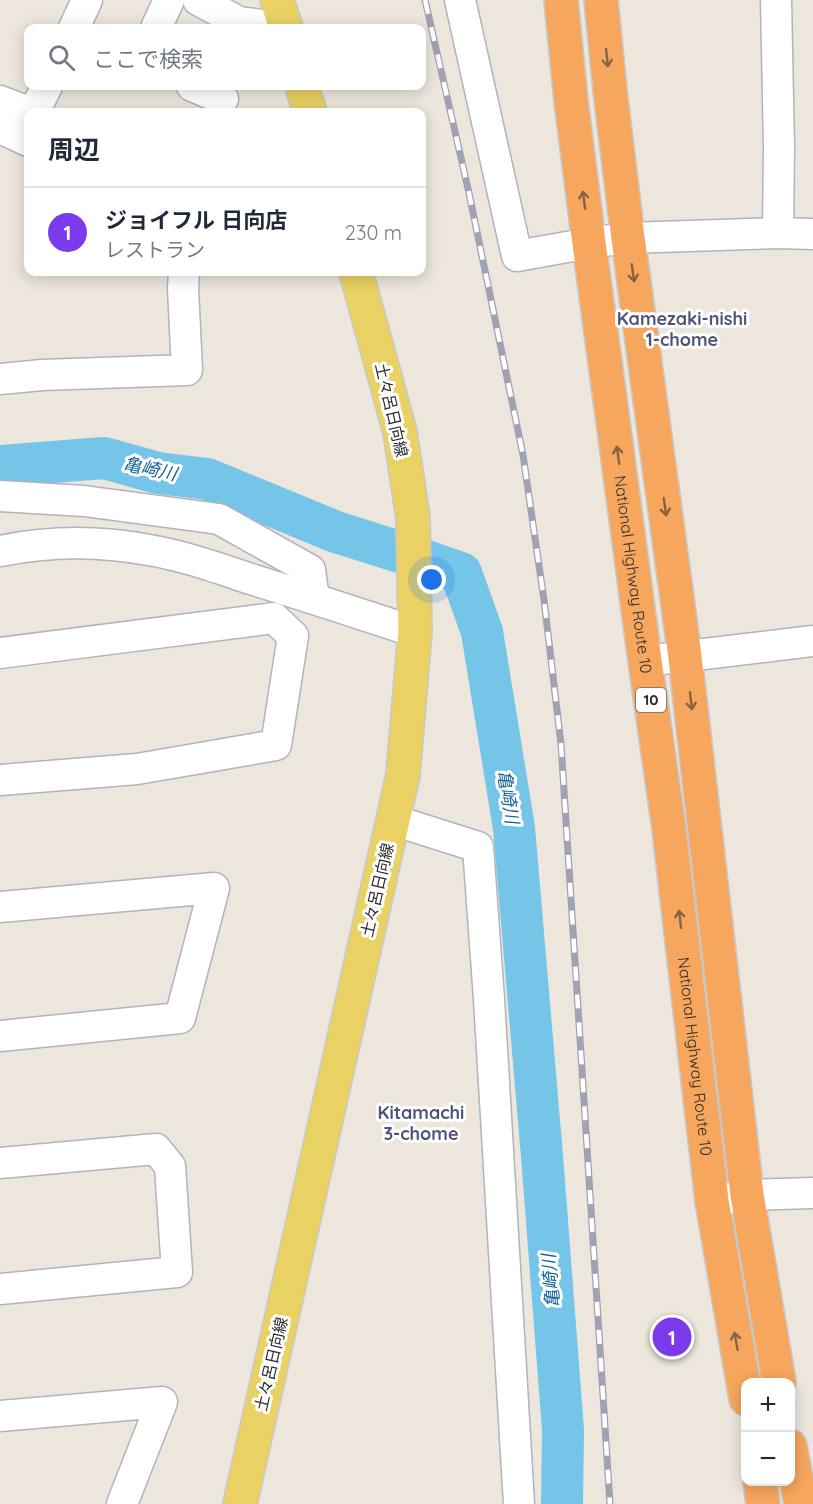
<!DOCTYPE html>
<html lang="ja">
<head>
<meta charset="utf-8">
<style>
	:root { --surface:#fff; --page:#f6f6f7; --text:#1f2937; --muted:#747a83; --line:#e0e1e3; --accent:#7c3aed }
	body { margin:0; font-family:Quicksand,"Noto Sans JP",sans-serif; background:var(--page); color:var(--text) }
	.controls { position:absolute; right:18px; bottom:18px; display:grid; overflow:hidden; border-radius:12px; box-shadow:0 3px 15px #0003 }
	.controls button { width:54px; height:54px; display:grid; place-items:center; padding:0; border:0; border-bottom:2px solid var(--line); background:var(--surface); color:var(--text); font:30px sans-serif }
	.you { position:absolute; left:432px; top:580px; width:21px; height:21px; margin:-15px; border:4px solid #fff; border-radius:50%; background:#1a73e8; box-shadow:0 0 0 9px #1a73e833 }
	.badge { display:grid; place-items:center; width:39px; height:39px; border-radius:50%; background:var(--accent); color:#fff; font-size:20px; font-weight:700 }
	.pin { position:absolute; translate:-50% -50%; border:3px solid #fff; box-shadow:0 2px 6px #0006 }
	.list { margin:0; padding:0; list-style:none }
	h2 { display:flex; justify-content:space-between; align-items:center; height:78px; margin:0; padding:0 24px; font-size:26px }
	h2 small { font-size:20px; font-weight:400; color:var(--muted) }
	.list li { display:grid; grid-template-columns:39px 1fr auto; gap:18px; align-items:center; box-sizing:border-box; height:90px; padding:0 24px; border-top:2px solid var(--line) }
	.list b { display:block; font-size:22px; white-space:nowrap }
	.list p { margin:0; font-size:20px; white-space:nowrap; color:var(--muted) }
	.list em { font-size:20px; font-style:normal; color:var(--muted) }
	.icon { flex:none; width:33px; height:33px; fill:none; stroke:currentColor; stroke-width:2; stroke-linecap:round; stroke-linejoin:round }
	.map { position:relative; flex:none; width:813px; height:1504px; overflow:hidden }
	.search { position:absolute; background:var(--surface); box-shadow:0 3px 15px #0003; left:24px; top:24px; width:402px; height:66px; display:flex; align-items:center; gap:15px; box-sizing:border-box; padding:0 21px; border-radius:12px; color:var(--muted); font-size:22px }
	.panel { position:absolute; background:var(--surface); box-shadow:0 3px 15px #0003; left:24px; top:108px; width:402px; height:168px; border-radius:12px }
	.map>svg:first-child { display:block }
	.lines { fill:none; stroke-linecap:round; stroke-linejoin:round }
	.river { stroke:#75c5e9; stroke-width:42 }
	.minor-casing { stroke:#b1b3be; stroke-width:33 }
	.major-casing { stroke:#c8c8c8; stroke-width:36 }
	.highway-casing { stroke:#c8c8c8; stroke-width:36 }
	.minor { stroke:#fff; stroke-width:30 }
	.major { stroke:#ead164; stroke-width:33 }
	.highway { stroke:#f7a75d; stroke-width:33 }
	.rail-casing { stroke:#a0a2b4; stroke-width:7 }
	.rail { stroke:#fff; stroke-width:4.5; stroke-dasharray:14; stroke-linecap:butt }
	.oneway { stroke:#876342 }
	.labels { text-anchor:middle; stroke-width:6; stroke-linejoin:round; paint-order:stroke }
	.shield { fill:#fff; stroke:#6b6b6b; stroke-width:1.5 }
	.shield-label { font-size:15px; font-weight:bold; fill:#2b2b2b }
	.street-label { font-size:16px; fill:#2b2b2b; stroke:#fff }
	.neighbourhood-label { font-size:18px; font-weight:bold; fill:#4d5379; stroke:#fff }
	.water-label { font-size:18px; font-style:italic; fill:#136396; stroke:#fff }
</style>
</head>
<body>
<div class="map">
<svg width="813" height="1504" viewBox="0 0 813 1504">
	<rect width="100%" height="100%" fill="#ece6dd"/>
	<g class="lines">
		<path class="river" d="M0 466 104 458 158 473 207 479 336 532 409 555 461 573 482 632 514 828 542 1156 563 1430 562 1504"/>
		<defs>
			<g id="minor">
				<path d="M198 0 239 22 285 28"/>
				<path d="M460 0 517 256 589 243 628 238 778 233 813 234"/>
				<path d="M776 0 779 147 778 233"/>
				<path d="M74 28 87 0"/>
				<path d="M156 28 169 0"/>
				<path d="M192 86 223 99"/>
				<path d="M0 101 29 112"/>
				<path d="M34 112 47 86"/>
				<path d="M0 128 28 141"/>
				<path d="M0 379 42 375 187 370 183 288 184 272"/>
				<path d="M0 496 84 501 219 519 310 570 314 599"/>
				<path d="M0 551C48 541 101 541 149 550 185 556 220 569 254 580 308 597 361 614 415 632"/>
				<path d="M0 653 274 618 293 636 276 745 137 769 0 780"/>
				<path d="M645 661 813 641"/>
				<path d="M393 820 478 847 489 999 519 1504"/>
				<path d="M0 907 214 888 180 1018 0 1036"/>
				<path d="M0 1163 156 1149 170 1166 177 1272 0 1289"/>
				<path d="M712 1201 747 1195 813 1193"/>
				<path d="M0 1416 162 1402 122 1504"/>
			</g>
			<g id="major">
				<path d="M277 0 286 28"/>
				<path d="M302 86 310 112"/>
				<path d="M240 1504 403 775 415 632 413 518 400 432 356 272"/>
			</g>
			<g id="highway">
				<path id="s1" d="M561 0 571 101 589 243 645 661 669 829 712 1201 746 1399"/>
				<path d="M601 0 611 99 628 238 685 657 747 1195 779 1382"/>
				<path d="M790 1446 801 1504"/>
				<path d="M760 1482 763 1504"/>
			</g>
		</defs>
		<use href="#minor" class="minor-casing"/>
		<use href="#major" class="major-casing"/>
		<use href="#highway" class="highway-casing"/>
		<use href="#minor" class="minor"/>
		<use href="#major" class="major"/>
		<use href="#highway" class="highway"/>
		<defs>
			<path id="rail" d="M425 0 469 193 523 455 544 600 561 744 610 1504"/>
		</defs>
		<use href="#rail" class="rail-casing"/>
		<use href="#rail" class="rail"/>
	</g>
	<defs><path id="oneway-shaft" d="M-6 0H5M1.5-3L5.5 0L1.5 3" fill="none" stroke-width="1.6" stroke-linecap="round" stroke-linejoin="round" transform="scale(1.5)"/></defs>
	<g class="oneway">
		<use href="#oneway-shaft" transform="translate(607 58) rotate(84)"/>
		<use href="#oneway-shaft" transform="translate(584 200) rotate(-97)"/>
		<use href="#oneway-shaft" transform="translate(633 273) rotate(82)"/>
		<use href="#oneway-shaft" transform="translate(618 455) rotate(-98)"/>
		<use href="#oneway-shaft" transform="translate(665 507) rotate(82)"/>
		<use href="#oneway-shaft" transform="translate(691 701) rotate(83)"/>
		<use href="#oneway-shaft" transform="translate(680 919) rotate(-97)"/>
		<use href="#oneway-shaft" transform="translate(736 1341) rotate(-100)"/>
	</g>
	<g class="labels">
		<rect class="shield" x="636" y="688" width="30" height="24" rx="4.5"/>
		<g class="shield-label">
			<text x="651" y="705">10</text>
		</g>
		<g class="street-label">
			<text transform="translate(392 410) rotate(77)" y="6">土々呂日向線</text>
			<text dy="6" stroke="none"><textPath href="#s1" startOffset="579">National Highway Route 10</textPath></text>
			<text transform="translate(377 890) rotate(-77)" y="6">土々呂日向線</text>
			<text dy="6" stroke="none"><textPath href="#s1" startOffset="1065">National Highway Route 10</textPath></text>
			<text transform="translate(271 1364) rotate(-77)" y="6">土々呂日向線</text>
		</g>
		<g class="neighbourhood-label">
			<text x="682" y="325">Kamezaki-nishi<tspan x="682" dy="21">1-chome</tspan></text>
			<text x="421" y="1119">Kitamachi<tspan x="421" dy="21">3-chome</tspan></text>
		</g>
		<g class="water-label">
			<text transform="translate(150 469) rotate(12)" y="6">亀崎川</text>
			<text transform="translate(508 797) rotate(81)" y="6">亀崎川</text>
			<text transform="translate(551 1281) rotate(-95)" y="6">亀崎川</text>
		</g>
	</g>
</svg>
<div class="controls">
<button>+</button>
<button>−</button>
</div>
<div class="you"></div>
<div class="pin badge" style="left:672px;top:1337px">1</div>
<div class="search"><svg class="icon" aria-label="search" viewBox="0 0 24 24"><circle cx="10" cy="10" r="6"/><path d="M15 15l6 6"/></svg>ここで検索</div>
<section class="panel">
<h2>周辺<small></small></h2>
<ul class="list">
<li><span class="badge">1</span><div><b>ジョイフル 日向店</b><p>レストラン</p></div><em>230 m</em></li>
</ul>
</section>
</div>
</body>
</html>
